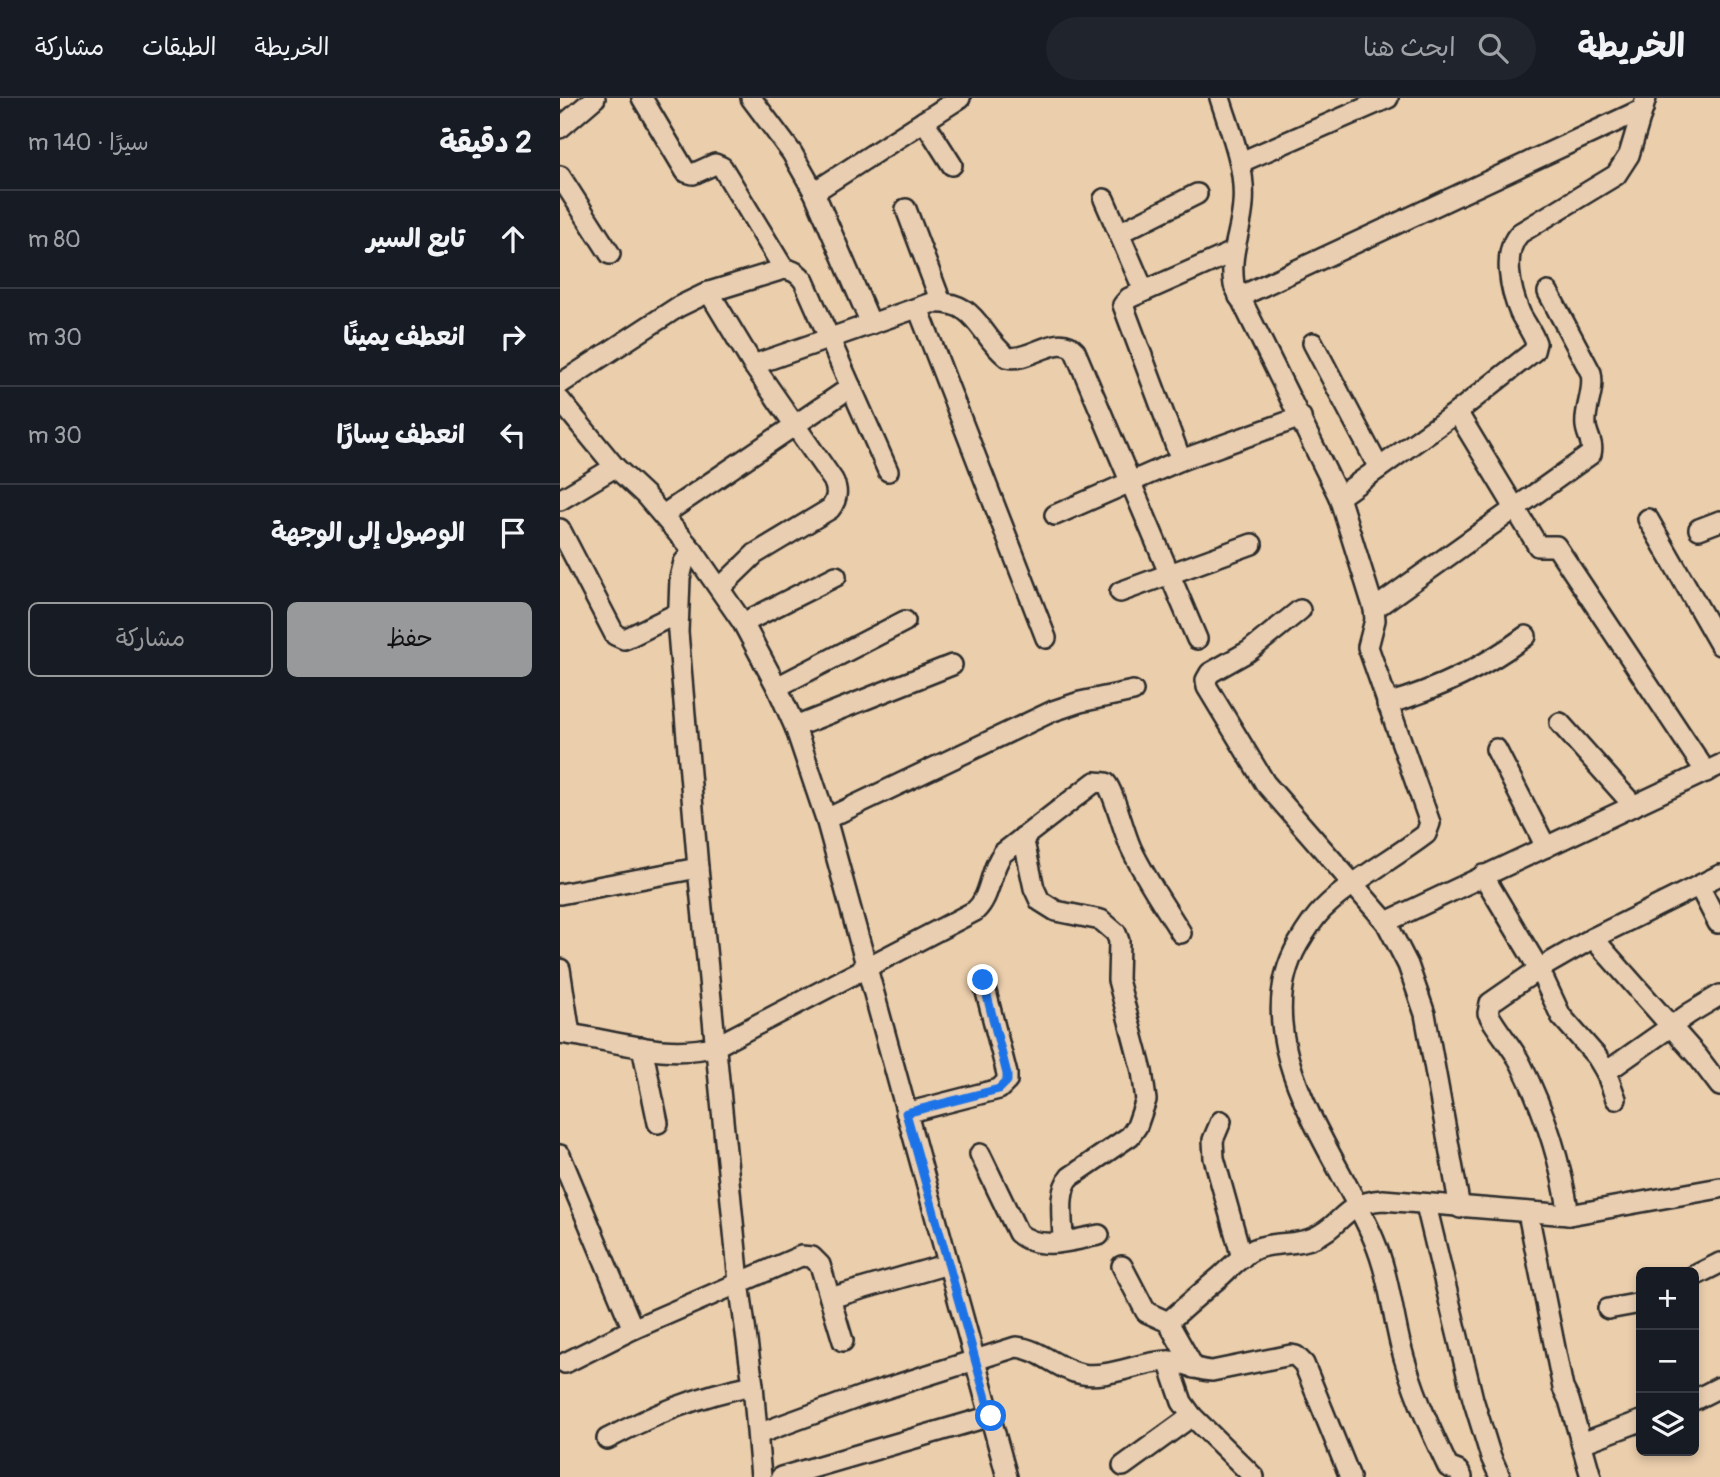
<!DOCTYPE html>
<html lang="ar">
<head>
<meta charset="utf-8">
<style>
	:root { --surface:#171b24; --page:#20242c; --text:#f1f3f6; --muted:#9ea1a6; --line:#363941; --accent:#98999b }
	body { margin:0; font-family:Pangolin,"Playpen Sans Arabic",sans-serif; background:var(--page); color:var(--text); direction:rtl }
	.controls { position:absolute; right:21px; bottom:21px; display:grid; overflow:hidden; border-radius:10px; box-shadow:0 4px 10px #0003 }
	.controls button { width:63px; height:63px; display:grid; place-items:center; padding:0; border:0; border-bottom:2px solid var(--line); background:var(--surface); color:var(--text); font:35px sans-serif }
	.stop { position:absolute; width:21px; height:21px; margin:-16px; border:5px solid #1a73e8; border-radius:50%; background:#fff }
	.stop.end { background:#1a73e8; border-color:#fff; box-shadow:0 2px 7px #0008 }
	.list { margin:0; padding:0; list-style:none }
	h2 { display:flex; justify-content:space-between; align-items:center; height:91px; margin:0; padding:0 28px; font-size:30px }
	h2 small { font-size:23px; font-weight:400; color:var(--muted) }
	.list li { display:grid; grid-template-columns:46px 1fr auto; gap:21px; align-items:center; box-sizing:border-box; height:98px; padding:0 28px; border-top:2px solid var(--line) }
	.list b { display:block; font-size:26px; white-space:nowrap }
	.list em { font-size:23px; font-style:normal; color:var(--muted) }
	.actions { display:flex; gap:14px; padding:21px 28px }
	.actions a { flex:1; padding:16px 0; border:2px solid var(--accent); border-radius:10px; text-align:center; font-size:24px; color:var(--accent) }
	.actions .main { background:var(--accent); color:#111 }
	.icon { flex:none; width:38px; height:38px; fill:none; stroke:currentColor; stroke-width:2; stroke-linecap:round; stroke-linejoin:round }
	.map { position:relative; flex:none; width:1160px; height:1379px; overflow:hidden; direction:ltr }
	header { display:flex; align-items:center; gap:42px; box-sizing:border-box; height:98px; padding:0 35px; background:var(--surface); border-bottom:2px solid var(--line) }
	header strong { font-size:33px }
	nav { display:flex; gap:38px; margin-inline-start:auto; font-size:24px }
	.search { width:490px; height:63px; background:var(--page); display:flex; align-items:center; gap:18px; box-sizing:border-box; padding:0 24px; border-radius:38px; color:var(--muted); font-size:26px }
	main { display:flex }
	aside { flex:1; background:var(--surface) }
	.map>svg:first-child { display:block }
	.lines { fill:none; stroke-linecap:round; stroke-linejoin:round }
	.street-casing { stroke:#2b2b2b; stroke-width:24 }
	.street { stroke:#e9ceb1; stroke-width:19 }
	.route { stroke:#1a73e8; stroke-width:9 }
</style>
</head>
<body>
<header>
<strong>الخريطة</strong>
<div class="search"><svg class="icon" aria-label="search" viewBox="0 0 24 24"><circle cx="10" cy="10" r="6"/><path d="M15 15l6 6"/></svg>ابحث هنا</div>
<nav><a>الخريطة</a><a>الطبقات</a><a>مشاركة</a></nav>
</header>
<main>
<div class="map">
<svg width="1160" height="1379" viewBox="0 0 1160 1379">
	<rect width="100%" height="100%" fill="#ebceac"/>
	<filter id="ink" filterUnits="userSpaceOnUse"><feTurbulence type="fractalNoise" baseFrequency=".0143" numOctaves="2"/><feDisplacementMap in="SourceGraphic" scale="14" xChannelSelector="R" yChannelSelector="G"/><feConvolveMatrix kernelMatrix="1 2 1 2 8 2 1 2 1" color-interpolation-filters="sRGB"/></filter>
	<g filter="url(#ink)">
		<g class="lines">
			<defs>
				<g id="street">
					<path d="M82 0 126 74 133 76 155 66 162 69 224 171"/>
					<path d="M191 0 232 55 254 94 311 226"/>
					<path d="M660 0C671 35 686 69 683 106 681 137 669 153 674 187L779 399 814 511 815 522 808 549 870 725 866 736C832 762 794 781 763 811 753 821 745 834 738 846 683 943 777 1054 814 1142 828 1175 832 1211 840 1245 851 1289 869 1329 888 1369L898 1373 902 1379"/>
					<path d="M364 23 392 67"/>
					<path d="M0 30 35 0"/>
					<path d="M681 64 828 0"/>
					<path d="M0 78 50 156"/>
					<path d="M254 94 400 0"/>
					<path d="M544 101 584 193"/>
					<path d="M346 111 381 204"/>
					<path d="M559 135 637 96"/>
					<path d="M149 194 193 267 273 382C278 392 278 401 270 411L195 456 160 490"/>
					<path d="M679 199 1083 11"/>
					<path d="M358 210 486 540"/>
					<path d="M753 245 819 370"/>
					<path d="M193 267 371 205C418 202 417 235 447 259 469 265 498 233 515 253L637 541"/>
					<path d="M0 286 118 209 149 194 224 171C233 172 238 175 244 183L328 373"/>
					<path d="M0 302 55 369 85 397 133 453 183 525 217 589 235 629 266 721 447 1379"/>
					<path d="M897 314 978 448H996L1146 674"/>
					<path d="M621 362 563 207 569 200 673 154"/>
					<path d="M779 399 897 314 974 253 976 245C972 234 965 225 960 215 951 194 941 154 960 135L1056 77 1069 57 1086 0"/>
					<path d="M0 402 55 369"/>
					<path d="M103 417 291 289"/>
					<path d="M495 417 621 362 741 319"/>
					<path d="M1088 421 1160 547"/>
					<path d="M0 431 55 537 64 541 69 539 118 515"/>
					<path d="M1139 431 1160 423"/>
					<path d="M133 453 124 464 120 480 118 534 138 770 179 1184 193 1287 201 1379"/>
					<path d="M560 494 692 446"/>
					<path d="M814 511 1031 356C1034 345 1027 338 1026 328 1024 310 1035 294 1031 275L988 194"/>
					<path d="M740 512 689 553 650 575 646 582 647 589 705 685 826 824 848 867 865 916 900 1110"/>
					<path d="M183 525 276 478"/>
					<path d="M217 589 345 523"/>
					<path d="M827 606C879 591 923 570 966 538"/>
					<path d="M1000 625 1074 708"/>
					<path d="M235 629 392 567"/>
					<path d="M936 651 986 749"/>
					<path d="M266 721 493 613 520 604 573 593"/>
					<path d="M463 739 474 790 480 803 496 813 541 822 556 835 559 843 558 882 582 973 586 1002 577 1028 570 1038 510 1079C497 1094 503 1124 503 1143"/>
					<path d="M923 777 979 871 1001 918 1037 959 1046 974 1056 1001"/>
					<path d="M1139 788 1158 825"/>
					<path d="M0 796 138 770"/>
					<path d="M826 824 1160 667"/>
					<path d="M1033 840 1138 959 1160 988"/>
					<path d="M0 871 10 936"/>
					<path d="M0 935C52 941 104 962 156 948L415 813C432 797 429 773 443 755L535 684 546 685C554 694 564 735 571 750 585 780 604 807 621 835"/>
					<path d="M82 949 98 1025"/>
					<path d="M1046 974 1130 915 1160 897"/>
					<path d="M346 1015 439 991 447 983V976L423 882"/>
					<path d="M661 1023 653 1042 654 1060 682 1160"/>
					<path d="M420 1056 458 1135C480 1154 513 1142 539 1137"/>
					<path d="M0 1057 73 1231"/>
					<path d="M866 1107 913 1301 931 1359 940 1379"/>
					<path d="M968 1115 1003 1290 1009 1302 1031 1379"/>
					<path d="M1009 1117C1001 1064 985 1014 961 966 952 948 937 933 928 915L930 905 979 871 1033 840 1160 777"/>
					<path d="M562 1168 586 1214 608 1224 634 1270"/>
					<path d="M1134 1178 1160 1165"/>
					<path d="M270 1200 388 1166"/>
					<path d="M1048 1211 1081 1205"/>
					<path d="M608 1224C626 1208 643 1193 661 1178 672 1168 682 1157 695 1151 714 1143 735 1148 753 1140 784 1127 781 1105 823 1102L1009 1117 1160 1090"/>
					<path d="M608 1263 622 1304 632 1318 694 1379"/>
					<path d="M5 1265 73 1231 241 1158 252 1159 260 1167 283 1243"/>
					<path d="M1134 1302 1160 1289"/>
					<path d="M198 1336 302 1298 456 1249C481 1251 498 1272 522 1276 548 1281 582 1263 609 1263 624 1263 636 1273 652 1273L731 1257 736 1258 744 1266 790 1379"/>
					<path d="M47 1341C97 1315 138 1298 193 1287"/>
					<path d="M1022 1345 1081 1323"/>
					<path d="M563 1368 632 1318"/>
					<path d="M221 1379 431 1318"/>
				</g>
			</defs>
			<use href="#street" class="street-casing"/>
			<use href="#street" class="street"/>
		</g>
	</g>
	<g class="lines" filter="url(#ink)">
		<path class="route" d="M423 882 447 976V983L439 991 346 1015 431 1318"/>
	</g>
</svg>
<div class="controls">
<button>+</button>
<button>−</button>
<button><svg class="icon" aria-label="layers" viewBox="0 0 24 24"><path d="M12 4l9 5-9 5-9-5zM3 14l9 5 9-5"/></svg></button>
</div>
<div class="stop" style="left:431px;top:1318px"></div>
<div class="stop end" style="left:423px;top:882px"></div>
</div>
<aside>
<h2>2 دقيقة<small>سيرًا · 140 m</small></h2>
<ul class="list">
<li><svg class="icon" aria-label="ahead" viewBox="0 0 24 24"><path d="M12 20V5M6 11l6-6 6 6"/></svg><div><b>تابع السير</b></div><em>80 m</em></li>
<li><svg class="icon" aria-label="right" viewBox="0 0 24 24"><path d="M7 20v-9h11M14 6l5 5-5 5"/></svg><div><b>انعطف يمينًا</b></div><em>30 m</em></li>
<li><svg class="icon" aria-label="left" viewBox="0 0 24 24"><path d="M17 20v-9H6M10 6l-5 5 5 5"/></svg><div><b>انعطف يسارًا</b></div><em>30 m</em></li>
<li><svg class="icon" aria-label="arrive" viewBox="0 0 24 24"><path d="M6 21V4h12l-3 4 3 4H6"/></svg><div><b>الوصول إلى الوجهة</b></div></li>
</ul>
<div class="actions"><a class="main">حفظ</a><a>مشاركة</a></div>
</aside>
</main>
</body>
</html>
